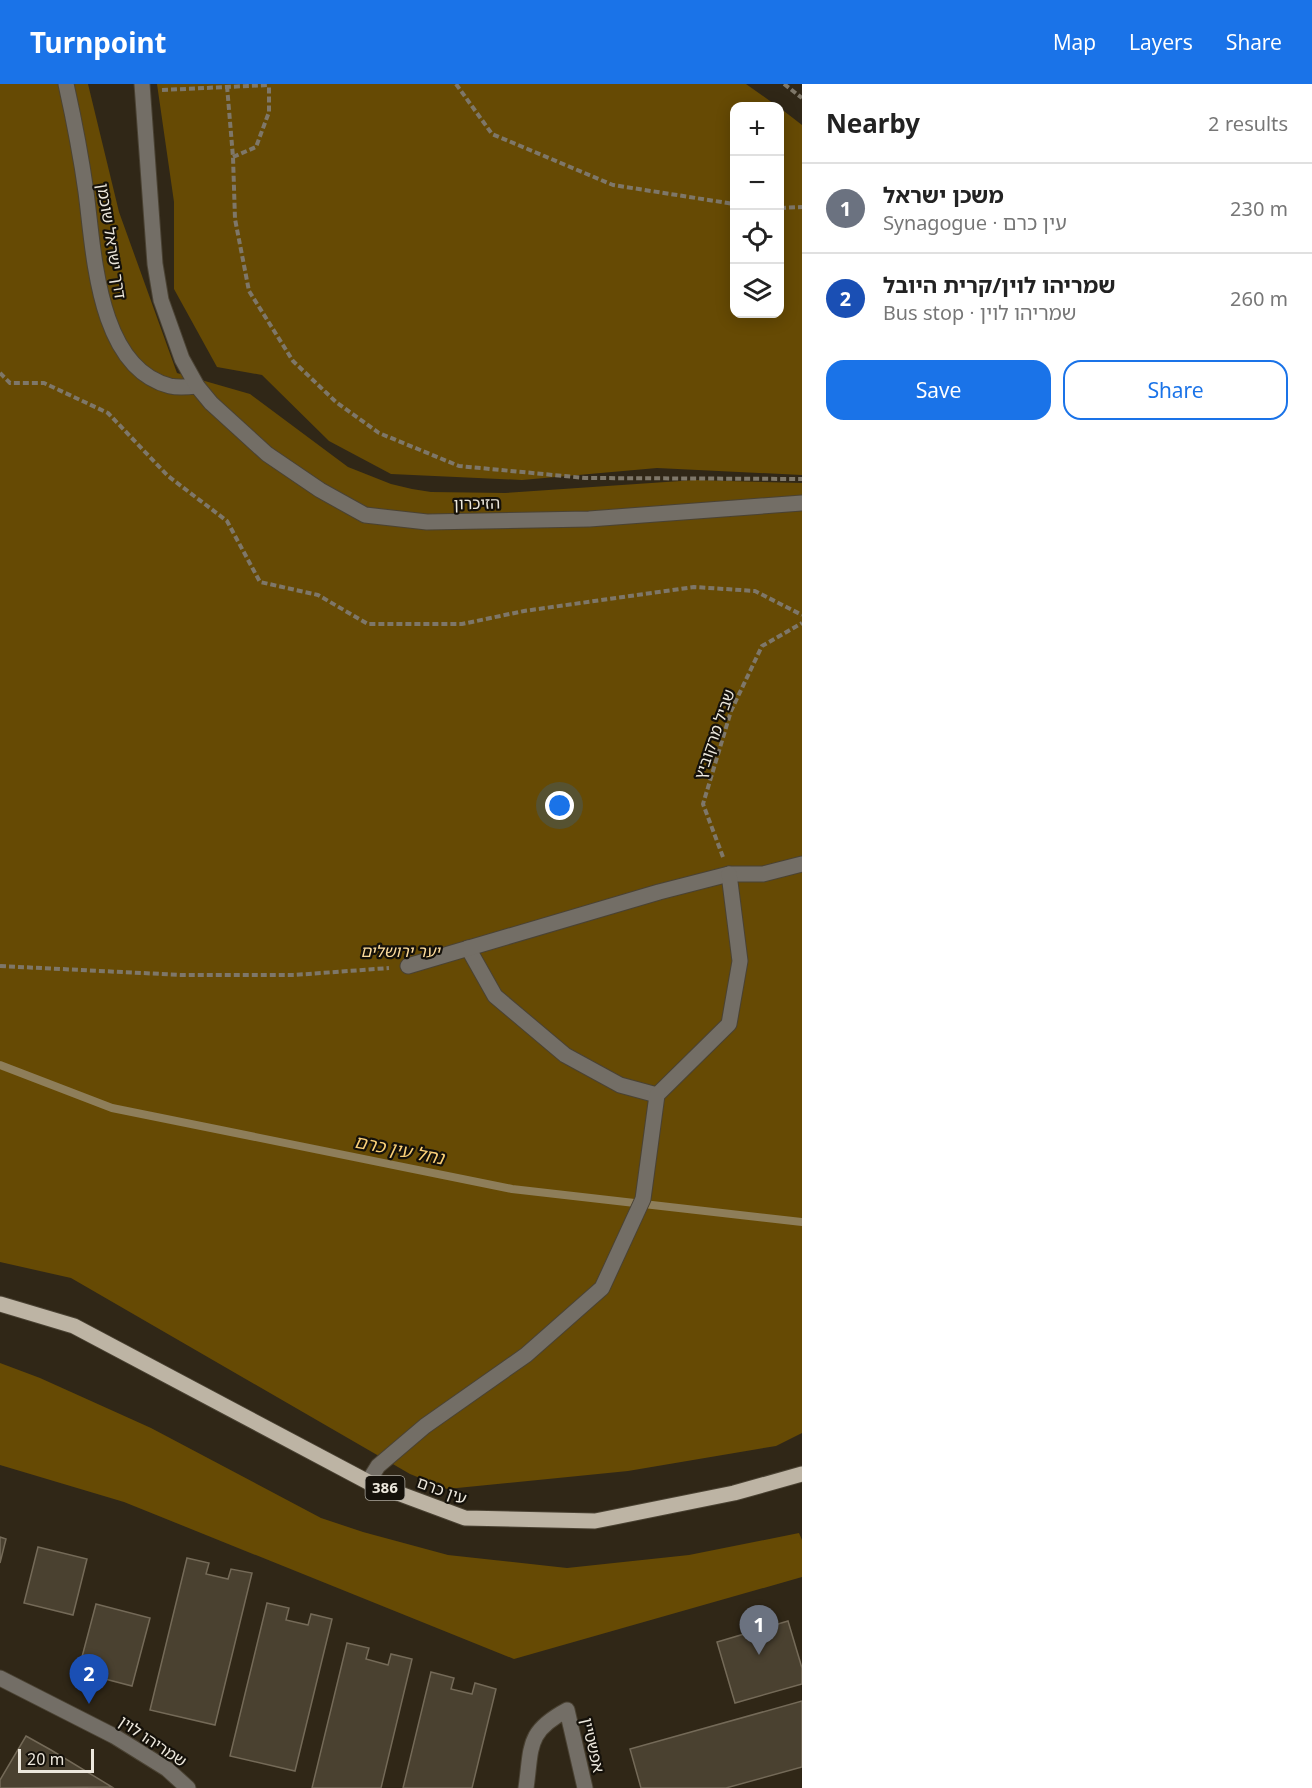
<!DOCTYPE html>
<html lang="en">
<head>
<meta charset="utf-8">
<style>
	:root { --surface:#fff; --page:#f2f2f2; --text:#222; --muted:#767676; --line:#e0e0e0; --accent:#1a73e8 }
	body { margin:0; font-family:Georgia,"Noto Sans Hebrew",serif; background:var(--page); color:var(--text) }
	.controls { position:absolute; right:18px; top:18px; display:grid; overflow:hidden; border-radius:12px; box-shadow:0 3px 15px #0003 }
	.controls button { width:54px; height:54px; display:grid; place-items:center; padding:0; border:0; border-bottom:2px solid var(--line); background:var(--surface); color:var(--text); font:30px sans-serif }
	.scale { position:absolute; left:18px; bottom:15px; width:76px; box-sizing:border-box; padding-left:6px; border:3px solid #ede8dd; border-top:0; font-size:16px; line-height:21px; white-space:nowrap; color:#ede8dd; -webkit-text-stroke:4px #15110a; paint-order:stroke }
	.you { position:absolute; left:560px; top:722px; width:21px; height:21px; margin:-15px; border:4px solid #fff; border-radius:50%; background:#1a73e8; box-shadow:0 0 0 9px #1a73e833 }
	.badge { display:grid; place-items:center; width:39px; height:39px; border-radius:50%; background:var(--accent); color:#fff; font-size:20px; font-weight:700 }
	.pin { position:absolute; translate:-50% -50px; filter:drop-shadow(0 2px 3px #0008) }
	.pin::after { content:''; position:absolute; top:32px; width:21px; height:18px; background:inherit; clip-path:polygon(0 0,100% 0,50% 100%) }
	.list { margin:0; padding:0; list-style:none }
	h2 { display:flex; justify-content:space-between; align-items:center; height:78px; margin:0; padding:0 24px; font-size:26px }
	h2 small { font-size:20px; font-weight:400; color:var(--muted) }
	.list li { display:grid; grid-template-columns:39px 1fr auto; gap:18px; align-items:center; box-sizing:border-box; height:90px; padding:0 24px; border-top:2px solid var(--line) }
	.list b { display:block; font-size:22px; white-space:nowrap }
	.list p { margin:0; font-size:20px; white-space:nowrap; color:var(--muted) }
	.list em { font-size:20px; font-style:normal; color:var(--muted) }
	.actions { display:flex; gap:12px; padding:18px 24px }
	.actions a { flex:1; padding:14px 0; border:2px solid var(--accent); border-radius:18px; text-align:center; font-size:21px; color:var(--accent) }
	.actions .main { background:var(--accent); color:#fff }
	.icon { flex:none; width:33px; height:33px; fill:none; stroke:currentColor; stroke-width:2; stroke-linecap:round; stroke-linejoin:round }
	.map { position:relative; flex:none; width:802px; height:1704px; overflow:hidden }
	header { display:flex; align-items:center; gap:36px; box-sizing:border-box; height:84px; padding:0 30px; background:var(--accent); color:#fff }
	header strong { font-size:28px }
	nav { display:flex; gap:33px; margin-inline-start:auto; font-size:21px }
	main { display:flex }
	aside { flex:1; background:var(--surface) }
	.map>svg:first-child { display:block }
	.green { fill:#664a04 }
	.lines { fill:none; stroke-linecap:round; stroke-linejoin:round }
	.stream { stroke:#8e7e5a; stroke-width:8 }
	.building { fill:#4a4130; stroke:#746a58; stroke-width:1.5 }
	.minor-casing { stroke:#4a4233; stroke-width:17 }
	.major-casing { stroke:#4a4233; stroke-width:17 }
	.path { stroke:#7e7769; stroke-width:4; stroke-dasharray:6 3; stroke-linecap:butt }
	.minor { stroke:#736e66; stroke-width:15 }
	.major { stroke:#bdb4a4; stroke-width:15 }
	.labels { text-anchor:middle; stroke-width:4.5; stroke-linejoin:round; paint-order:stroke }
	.shield { fill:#15110a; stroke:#aca89e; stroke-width:1.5 }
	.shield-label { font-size:15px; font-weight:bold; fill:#ede8dd }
	.street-label { font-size:16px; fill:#ede8dd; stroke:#15110a }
	.park-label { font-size:16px; font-style:italic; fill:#fcdb9c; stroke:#15110a }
	.water-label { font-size:18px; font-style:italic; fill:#fbd078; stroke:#15110a }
</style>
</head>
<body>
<header>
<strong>Turnpoint</strong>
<nav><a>Map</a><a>Layers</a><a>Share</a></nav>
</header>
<main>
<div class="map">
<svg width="802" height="1704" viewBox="0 0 802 1704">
	<rect width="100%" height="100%" fill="#302717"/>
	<g class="green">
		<path d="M0 0H88L119 128 177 289 250 310 348 383 391 400 412 405 431 408 505 409 695 396 802 399V1349L776 1362 628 1387 447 1405 410 1390 71 1194 0 1178Z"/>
		<path d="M157 0H746L777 22H734V230H780V24L802 41V391L657 384 522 396 391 390 329 357 262 291 217 283 174 205V118Z"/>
		<path d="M0 1279 40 1294 151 1344 321 1434 363 1448 448 1471 567 1484 689 1471 799 1449 802 1456V1493L514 1575 124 1418 0 1381Z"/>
	</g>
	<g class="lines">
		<path class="stream" d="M0 981 112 1024 512 1105 802 1138"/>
	</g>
	<g class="building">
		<path d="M0 1453 6 1455 0 1479Z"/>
		<path d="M38 1463 87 1475 73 1531 24 1519Z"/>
		<path d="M187 1474 209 1479 206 1490 228 1495 231 1485 252 1489 215 1641 150 1626Z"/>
		<path d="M267 1519 289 1524 286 1536 308 1541 311 1530 332 1535 295 1687 230 1672Z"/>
		<path d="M96 1520 150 1534 132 1602 78 1588Z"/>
		<path d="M788 1537 802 1584V1600L735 1619 717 1558Z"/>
		<path d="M347 1559 369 1564 366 1575 388 1581 391 1570 412 1575 381 1704H312Z"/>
		<path d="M431 1588 454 1594 451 1605 472 1610 475 1599 496 1605 472 1704H403Z"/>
		<path d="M802 1617V1683L726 1704H641L630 1665Z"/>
		<path d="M26 1652 51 1666 112 1703 0 1704V1696Z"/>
	</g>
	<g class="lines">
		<defs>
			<g id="minor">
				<path d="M66 0C74 36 81 72 86 108 94 167 97 284 170 302 179 304 188 303 197 302"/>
				<path d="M142 0 155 180 161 216 182 275 197 302 211 319 267 370 320 406 365 431 427 438 589 435 802 419"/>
				<path d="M468 864 495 912 565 971 620 1001 657 1011"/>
				<path d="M408 882 659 808 729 790H763L802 780"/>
				<path d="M368 1398 378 1382 425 1342 526 1271 602 1204 643 1115 657 1011 729 940 740 877 729 790"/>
				<path d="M0 1594 114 1652 167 1685 188 1704"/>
				<path d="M526 1704C532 1662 526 1648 567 1626L585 1704"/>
			</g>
			<path id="major" d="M0 1220 74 1242 368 1398 465 1434 595 1437 734 1409 802 1390"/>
		</defs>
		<use href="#minor" class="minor-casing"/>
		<use href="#major" class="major-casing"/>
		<g class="path">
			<path d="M456 0 492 50 613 101 734 120"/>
			<path d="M784 0 802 14"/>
			<path d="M227 2 233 73 235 135 249 207 293 277 336 318 379 349 459 382 585 394 802 395"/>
			<path d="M162 6 269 1"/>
			<path d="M233 73 256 63 269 28V1"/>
			<path d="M780 124 802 123"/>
			<path d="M0 289 10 299H44L108 329 168 392 227 437 260 498 318 511 368 540H462L524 527 694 503 755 507 802 531"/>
			<path d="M723 773 703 720 731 627 762 562 802 539"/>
			<path d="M0 882 182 891H294L389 884"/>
		</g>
		<use href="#minor" class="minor"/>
		<use href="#major" class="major"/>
	</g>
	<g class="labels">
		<rect class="shield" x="365.5" y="1392" width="39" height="24" rx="4.5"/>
		<g class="shield-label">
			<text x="385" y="1409">386</text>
		</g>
		<g class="street-label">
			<text transform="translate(112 157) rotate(81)" y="6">דרך ישראל שוכמן</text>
			<text transform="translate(477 419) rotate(-1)" y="6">הזיכרון</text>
			<text transform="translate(714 650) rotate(-71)" y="6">שביל מרקוביץ</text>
			<text transform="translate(442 1406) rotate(20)" y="6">עין כרם</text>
			<text transform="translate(153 1657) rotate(34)" y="6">שמריהו לוין</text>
			<text transform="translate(593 1661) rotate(77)" y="6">אפשטיין</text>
		</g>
		<g class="park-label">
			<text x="400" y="873">יער ירושלים</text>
		</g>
		<g class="water-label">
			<text transform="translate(399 1066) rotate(11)" y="6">נחל עין כרם</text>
		</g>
	</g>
</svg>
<div class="controls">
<button>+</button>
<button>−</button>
<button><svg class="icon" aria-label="locate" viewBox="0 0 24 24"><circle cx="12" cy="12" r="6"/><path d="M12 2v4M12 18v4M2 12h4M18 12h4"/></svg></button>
<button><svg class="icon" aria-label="layers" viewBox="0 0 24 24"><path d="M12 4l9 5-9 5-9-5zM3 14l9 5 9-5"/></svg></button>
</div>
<div class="scale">20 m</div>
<div class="you"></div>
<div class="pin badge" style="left:759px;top:1571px;background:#6b7280">1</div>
<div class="pin badge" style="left:89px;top:1620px;background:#1a4fb4">2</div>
</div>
<aside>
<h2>Nearby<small>2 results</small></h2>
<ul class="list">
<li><span class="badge" style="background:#6b7280">1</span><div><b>משכן ישראל</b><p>Synagogue · עין כרם</p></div><em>230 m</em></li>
<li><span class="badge" style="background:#1a4fb4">2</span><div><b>שמריהו לוין/קרית היובל</b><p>Bus stop · שמריהו לוין</p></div><em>260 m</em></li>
</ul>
<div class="actions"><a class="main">Save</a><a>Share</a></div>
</aside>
</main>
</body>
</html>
